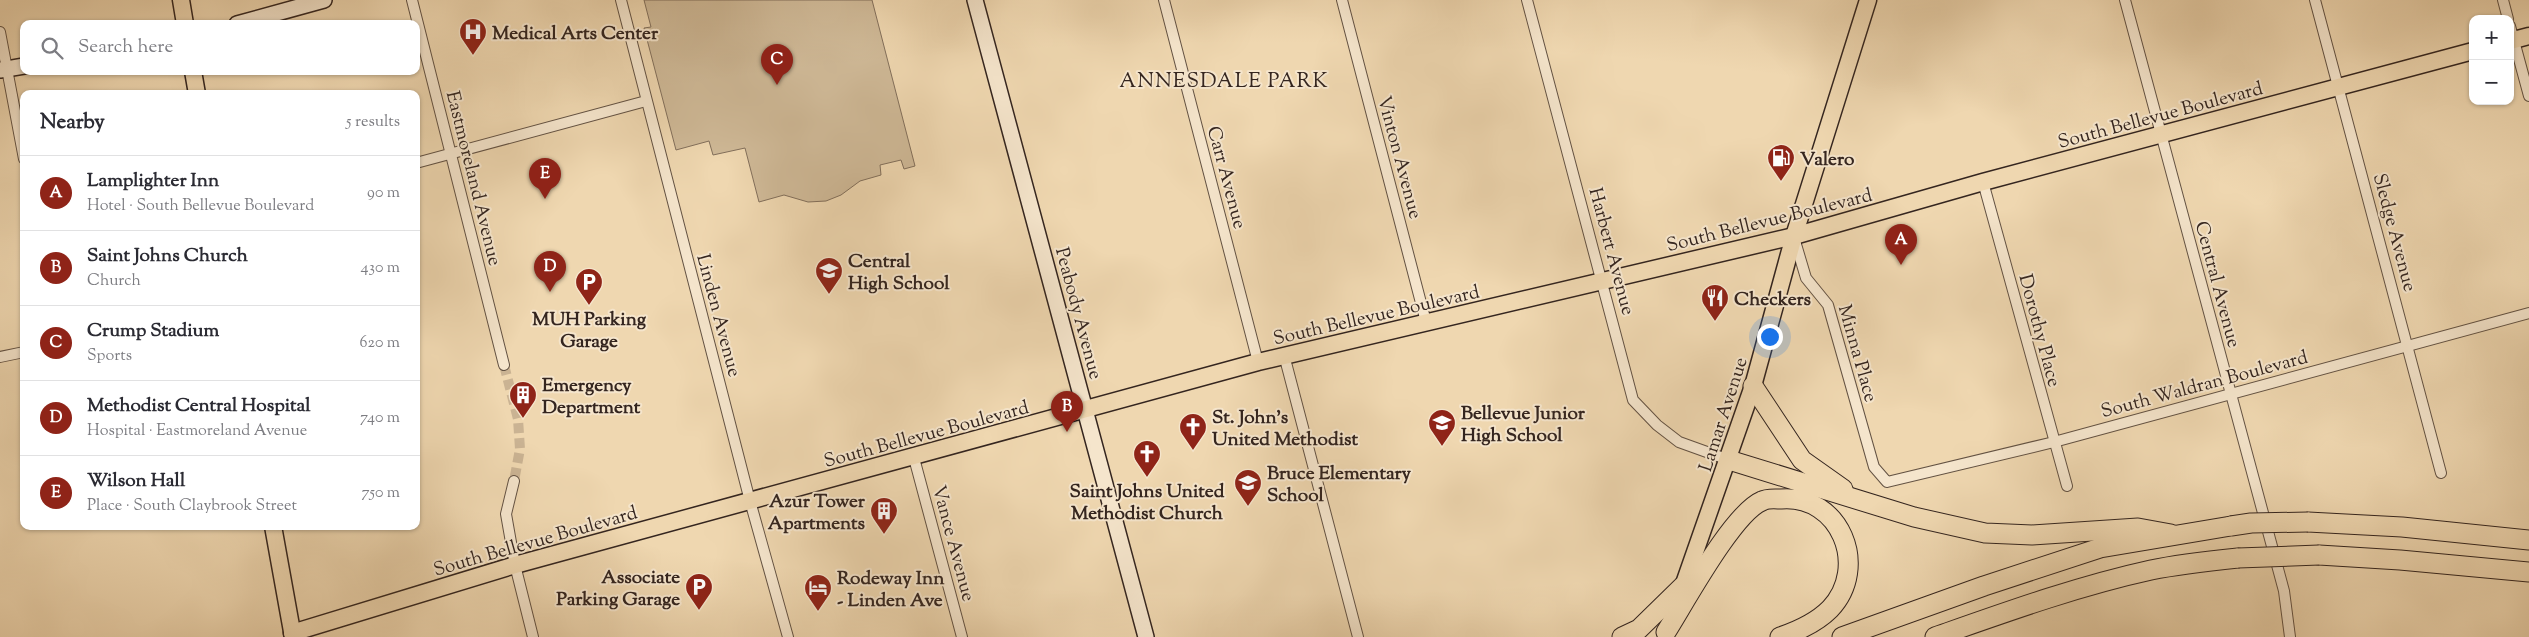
<!DOCTYPE html>
<html lang="en">
<head>
<meta charset="utf-8">
<style>
	:root { --surface:#fff; --page:#f7f7f7; --text:#2b2b33; --muted:#7c7c81; --line:#e1e1e2; --accent:#8f2418 }
	body { margin:0; font-family:"Sorts Mill Goudy",serif; background:var(--page); color:var(--text) }
	.controls { position:absolute; right:15px; top:15px; display:grid; overflow:hidden; border-radius:10px; box-shadow:0 1px 4px #0004 }
	.controls button { width:45px; height:45px; display:grid; place-items:center; padding:0; border:0; border-bottom:1px solid var(--line); background:var(--surface); color:var(--text); font:25px sans-serif }
	.you { position:absolute; left:1769px; top:336px; width:18px; height:18px; margin:-12px; border:4px solid #fff; border-radius:50%; background:#1a73e8; box-shadow:0 0 0 8px #1a73e833 }
	.badge { display:grid; place-items:center; width:32px; height:32px; border-radius:50%; background:var(--accent); color:#fff; font-size:16px; font-weight:700 }
	.pin { position:absolute; translate:-50% -41px; filter:drop-shadow(0 1px 2px #0008) }
	.pin::after { content:''; position:absolute; top:26px; width:18px; height:15px; background:inherit; clip-path:polygon(0 0,100% 0,50% 100%) }
	.list { margin:0; padding:0; list-style:none }
	h2 { display:flex; justify-content:space-between; align-items:center; height:65px; margin:0; padding:0 20px; font-size:21px }
	h2 small { font-size:16px; font-weight:400; color:var(--muted) }
	.list li { display:grid; grid-template-columns:32px 1fr auto; gap:15px; align-items:center; box-sizing:border-box; height:75px; padding:0 20px; border-top:1px solid var(--line) }
	.list b { display:block; font-size:19px; white-space:nowrap }
	.list p { margin:0; font-size:16px; white-space:nowrap; color:var(--muted) }
	.list em { font-size:16px; font-style:normal; color:var(--muted) }
	.icon { flex:none; width:28px; height:28px; fill:none; stroke:currentColor; stroke-width:2; stroke-linecap:round; stroke-linejoin:round }
	.map { position:relative; flex:none; width:2529px; height:637px; overflow:hidden }
	.search { position:absolute; background:var(--surface); box-shadow:0 1px 4px #0004; left:20px; top:20px; width:400px; height:55px; display:flex; align-items:center; gap:12px; box-sizing:border-box; padding:0 18px; border-radius:10px; color:var(--muted); font-size:19px }
	.panel { position:absolute; background:var(--surface); box-shadow:0 1px 4px #0004; left:20px; top:90px; width:400px; height:440px; border-radius:10px }
	.map>svg:first-child { display:block }
	.green { fill:#cfb997; stroke:#826f5b }
	.lines { fill:none; stroke-linecap:round; stroke-linejoin:round }
	.minor-tunnel { stroke:#cab393; stroke-width:10; stroke-dasharray:10 5; stroke-linecap:butt }
	.minor-casing { stroke:#635243; stroke-width:12 }
	.secondary-casing { stroke:#34251f; stroke-width:18 }
	.primary-casing { stroke:#34251f; stroke-width:19 }
	.motorway-casing { stroke:#34251f; stroke-width:21 }
	.minor { stroke:#f5e5cc; stroke-width:10 }
	.secondary { stroke:#f5e5cc; stroke-width:15 }
	.primary { stroke:#efd7b0; stroke-width:16 }
	.motorway { stroke:#efd7b0; stroke-width:19 }
	.motorway-bridge-casing { stroke:#34251f; stroke-width:21; stroke-linecap:butt }
	.motorway-bridge { stroke:#efd7b0; stroke-width:19 }
	.labels { text-anchor:middle; stroke-width:4; stroke-linejoin:round; paint-order:stroke }
	.poi-label { font-size:19px; font-weight:bold; fill:#34251f; stroke:#f5e5cc; text-anchor:start }
	.street-label { font-size:19px; fill:#34251f; stroke:#f5e5cc }
	.quarter-label { font-size:21px; letter-spacing:1px; fill:#34251f; stroke:#f5e5cc }
</style>
</head>
<body>
<div class="map">
<svg width="2529" height="637" viewBox="0 0 2529 637">
	<rect width="100%" height="100%" fill="#efd7b0"/>
	<filter id="stains"><feTurbulence type="fractalNoise" baseFrequency=".004" numOctaves="4"/><feColorMatrix values="0 0 0 0 .2 0 0 0 0 .09 0 0 0 0 .02 0 0 0 .5 -.17"/></filter>
	<radialGradient id="worn" r=".72"><stop offset=".6" stop-color="#630" stop-opacity="0"/><stop offset="1" stop-color="#630" stop-opacity=".3"/></radialGradient>
	<path class="green" d="M644 0H872L915 166 904 169 901 160 880 165 881 175 860 181 841 195 826 201 808 202 784 195 759 202 745 148 713 155 709 141 676 150 644 28 651 27Z"/>
	<g class="lines">
		<path class="minor-tunnel" d="M504 365 518 419 520 449 514 481"/>
		<defs>
			<g id="minor">
				<path d="M412 0 504 365"/>
				<path d="M621 0 750 501 788 637"/>
				<path d="M1164 0 1258 362"/>
				<path d="M1342 0 1426 322"/>
				<path d="M1527 0 1633 400 1657 425 1679 442 1729 460"/>
				<path d="M2125 0 2284 591 2290 637"/>
				<path d="M2315 0 2441 473"/>
				<path d="M2503 0 2508 19"/>
				<path d="M2510 26 2529 96"/>
				<path d="M0 32 24 159"/>
				<path d="M416 163 646 101"/>
				<path d="M1983 182 2067 486"/>
				<path d="M1795 241 1806 278 1828 305 1874 467 1887 482 2054 442 2529 313"/>
				<path d="M1284 355 1358 637"/>
				<path d="M0 357 24 352"/>
				<path d="M914 458 962 637"/>
				<path d="M514 481 506 514 515 565 533 637"/>
			</g>
			<g id="secondary">
				<path d="M975 0 1146 637"/>
				<path d="M237 24 324 0"/>
				<path d="M0 70 24 66"/>
			</g>
			<g id="primary">
				<path d="M181 0 185 24"/>
				<path d="M2510 41 2529 36"/>
				<path d="M193 71 197 94"/>
				<path d="M273 526 293 637"/>
				<path d="M1679 598 1753 386 1794 236 1868 0"/>
				<path d="M292 633 515 565 1258 362 1794 236 1983 182 2473 51"/>
			</g>
			<g id="motorway">
				<path d="M1753 386 1802 460 1843 489"/>
				<path d="M1729 460 1914 517 1985 533 2032 535 2138 528 2171 534"/>
				<path d="M2308 522 2402 527 2529 540"/>
				<path d="M2319 555 2400 560 2529 572"/>
				<path d="M1666 632C1685 602 1733 513 1762 501 1767 498 1776 499 1781 499 1840 494 1870 567 1830 609 1816 623 1798 631 1780 637"/>
				<path d="M1622 637 1639 629 1683 586"/>
				<path d="M1842 637 1984 586 2100 548 2231 526"/>
				<path d="M1935 637C2006 612 2078 586 2151 570 2180 564 2209 561 2238 558"/>
			</g>
		</defs>
		<use href="#minor" class="minor-casing"/>
		<use href="#secondary" class="secondary-casing"/>
		<use href="#primary" class="primary-casing"/>
		<use href="#motorway" class="motorway-casing"/>
		<use href="#minor" class="minor"/>
		<use href="#secondary" class="secondary"/>
		<use href="#primary" class="primary"/>
		<use href="#motorway" class="motorway"/>
		<defs>
			<g id="motorway-bridge">
				<path d="M2231 526 2251 523 2308 522"/>
				<path d="M2238 558 2319 555"/>
			</g>
		</defs>
		<use href="#motorway-bridge" class="motorway-bridge-casing"/>
		<use href="#motorway-bridge" class="motorway-bridge"/>
	</g>
	<defs>
		<symbol id="hospital-pin" viewBox="-11 -11 22 30"><path d="M0 17L-7.5 6A9.5 9.5 0 1 1 7.5 6Z" fill="#8f2418" stroke="#f5e5cc"/><path d="M-5-5h3v3.5h4V-5h3V5h-3V1.5h-4V5h-3Z" fill="#fff"/></symbol>
		<symbol id="fuel-pin" viewBox="-11 -11 22 30"><path d="M0 17L-7.5 6A9.5 9.5 0 1 1 7.5 6Z" fill="#8f2418" stroke="#f5e5cc"/><path d="M-5.5-6h7V0h2V4h1.3V-2.5L3-4.5l.8-.8L6-3V5H2.5V1h-1V6h-7ZM-4.2-4.7v3.2H.2V-4.7Z" fill="#fff"/></symbol>
		<symbol id="school-pin" viewBox="-11 -11 22 30"><path d="M0 17L-7.5 6A9.5 9.5 0 1 1 7.5 6Z" fill="#8f2418" stroke="#f5e5cc"/><path d="M0-5L7-2L0 1L-7-2ZM-4 1L0 2.5L4 1V4Q0 6-4 4Z" fill="#fff"/></symbol>
		<symbol id="parking-pin" viewBox="-11 -11 22 30"><path d="M0 17L-7.5 6A9.5 9.5 0 1 1 7.5 6Z" fill="#8f2418" stroke="#f5e5cc"/><path d="M-3.5-5.5H1a3.5 3.5 0 0 1 0 7H-1V5.5H-3.5ZM-1-3.4V-.6H.8a1.4 1.4 0 0 0 0-2.8Z" fill="#fff"/></symbol>
		<symbol id="restaurant-pin" viewBox="-11 -11 22 30"><path d="M0 17L-7.5 6A9.5 9.5 0 1 1 7.5 6Z" fill="#8f2418" stroke="#f5e5cc"/><path d="M-5-6h1v4h1v-4h1v4h1v-4h1v5L-1.5 .5V6h-2V.5L-5-1ZM5-6V6H3V1.5H1.5Q1.5-4 5-6Z" fill="#fff"/></symbol>
		<symbol id="building-pin" viewBox="-11 -11 22 30"><path d="M0 17L-7.5 6A9.5 9.5 0 1 1 7.5 6Z" fill="#8f2418" stroke="#f5e5cc"/><path d="M-4-6H4V6H1V3H-1V6H-4ZM-2.5-4.3h1.7v1.8h-1.7ZM.8-4.3h1.7v1.8H.8ZM-2.5-1h1.7V.8h-1.7ZM.8-1h1.7V.8H.8Z" fill="#fff"/></symbol>
		<symbol id="church-pin" viewBox="-11 -11 22 30"><path d="M0 17L-7.5 6A9.5 9.5 0 1 1 7.5 6Z" fill="#8f2418" stroke="#f5e5cc"/><path d="M-1.2-6h2.4v3.5h3.3v2.4h-3.3V6h-2.4V-.1h-3.3v-2.4h3.3Z" fill="#fff"/></symbol>
		<symbol id="hotel-pin" viewBox="-11 -11 22 30"><path d="M0 17L-7.5 6A9.5 9.5 0 1 1 7.5 6Z" fill="#8f2418" stroke="#f5e5cc"/><path d="M-6-4.5h1.5V1H6V5H4.5V3h-9V5H-6ZM-4 0a1.8 1.8 0 1 1 3.6 0ZM.5 0V-2.5h3Q6-2.5 6 0Z" fill="#fff"/></symbol>
	</defs>
	<g fill-rule="evenodd">
		<use href="#hospital-pin" x="457" y="16" width="32" height="43"/>
		<use href="#fuel-pin" x="1765" y="142" width="32" height="43"/>
		<use href="#school-pin" x="813" y="255" width="32" height="43"/>
		<use href="#parking-pin" x="573" y="266" width="32" height="43"/>
		<use href="#restaurant-pin" x="1699" y="282" width="32" height="43"/>
		<use href="#building-pin" x="507" y="379" width="32" height="43"/>
		<use href="#school-pin" x="1426" y="407" width="32" height="43"/>
		<use href="#church-pin" x="1177" y="411" width="32" height="43"/>
		<use href="#church-pin" x="1131" y="438" width="32" height="43"/>
		<use href="#school-pin" x="1232" y="467" width="32" height="43"/>
		<use href="#building-pin" x="868" y="495" width="32" height="43"/>
		<use href="#parking-pin" x="683" y="571" width="32" height="43"/>
		<use href="#hotel-pin" x="802" y="572" width="32" height="43"/>
	</g>
	<g class="labels">
		<g class="poi-label">
			<text x="492" y="39">Medical Arts Center</text>
			<text x="1800" y="165">Valero</text>
			<text x="848" y="267">Central<tspan x="848" dy="22">High School</tspan></text>
			<text x="1734" y="305">Checkers</text>
			<text x="589" y="325" text-anchor="middle">MUH Parking<tspan x="589" dy="22">Garage</tspan></text>
			<text x="542" y="391">Emergency<tspan x="542" dy="22">Department</tspan></text>
			<text x="1461" y="419">Bellevue Junior<tspan x="1461" dy="22">High School</tspan></text>
			<text x="1212" y="423">St. John's<tspan x="1212" dy="22">United Methodist</tspan></text>
			<text x="1267" y="479">Bruce Elementary<tspan x="1267" dy="22">School</tspan></text>
			<text x="1147" y="497" text-anchor="middle">Saint Johns United<tspan x="1147" dy="22">Methodist Church</tspan></text>
			<text x="865" y="507" text-anchor="end">Azur Tower<tspan x="865" dy="22">Apartments</tspan></text>
			<text x="680" y="583" text-anchor="end">Associate<tspan x="680" dy="22">Parking Garage</tspan></text>
			<text x="837" y="584">Rodeway Inn<tspan x="837" dy="22">- Linden Ave</tspan></text>
		</g>
		<g class="street-label">
			<text transform="translate(2160 114) rotate(-15)" y="7">South Bellevue Boulevard</text>
			<text transform="translate(1401 157) rotate(75)" y="7">Vinton Avenue</text>
			<text transform="translate(1228 177) rotate(75)" y="7">Carr Avenue</text>
			<text transform="translate(475 178) rotate(76)" y="7">Eastmoreland Avenue</text>
			<text transform="translate(1769 219) rotate(-14)" y="7">South Bellevue Boulevard</text>
			<text transform="translate(2396 232) rotate(75)" y="7">Sledge Avenue</text>
			<text transform="translate(1613 251) rotate(75)" y="7">Harbert Avenue</text>
			<text transform="translate(2219 284) rotate(75)" y="7">Central Avenue</text>
			<text transform="translate(1080 313) rotate(75)" y="7">Peabody Avenue</text>
			<text transform="translate(1376 314) rotate(-13)" y="7">South Bellevue Boulevard</text>
			<text transform="translate(720 315) rotate(75)" y="7">Linden Avenue</text>
			<text transform="translate(2041 330) rotate(75)" y="7">Dorothy Place</text>
			<text transform="translate(1859 353) rotate(74)" y="7">Minna Place</text>
			<text transform="translate(2204 383) rotate(-15)" y="7">South Waldran Boulevard</text>
			<text transform="translate(1722 414) rotate(-72)" y="7">Lamar Avenue</text>
			<text transform="translate(926 433) rotate(-15)" y="7">South Bellevue Boulevard</text>
			<text transform="translate(535 540) rotate(-16)" y="7">South Bellevue Boulevard</text>
			<text transform="translate(955 543) rotate(75)" y="7">Vance Avenue</text>
		</g>
		<g class="quarter-label">
			<text x="1224" y="87">ANNESDALE PARK</text>
		</g>
	</g>
	<rect width="100%" height="100%" filter="url(#stains)"/>
	<rect width="100%" height="100%" fill="url(#worn)"/>
</svg>
<div class="controls">
<button>+</button>
<button>−</button>
</div>
<div class="you"></div>
<div class="pin badge" style="left:1901px;top:265px">A</div>
<div class="pin badge" style="left:1067px;top:432px">B</div>
<div class="pin badge" style="left:777px;top:85px">C</div>
<div class="pin badge" style="left:550px;top:292px">D</div>
<div class="pin badge" style="left:545px;top:199px">E</div>
<div class="search"><svg class="icon" aria-label="search" viewBox="0 0 24 24"><circle cx="10" cy="10" r="6"/><path d="M15 15l6 6"/></svg>Search here</div>
<section class="panel">
<h2>Nearby<small>5 results</small></h2>
<ul class="list">
<li><span class="badge">A</span><div><b>Lamplighter Inn</b><p>Hotel · South Bellevue Boulevard</p></div><em>90 m</em></li>
<li><span class="badge">B</span><div><b>Saint Johns Church</b><p>Church</p></div><em>430 m</em></li>
<li><span class="badge">C</span><div><b>Crump Stadium</b><p>Sports</p></div><em>620 m</em></li>
<li><span class="badge">D</span><div><b>Methodist Central Hospital</b><p>Hospital · Eastmoreland Avenue</p></div><em>740 m</em></li>
<li><span class="badge">E</span><div><b>Wilson Hall</b><p>Place · South Claybrook Street</p></div><em>750 m</em></li>
</ul>
</section>
</div>
</body>
</html>
